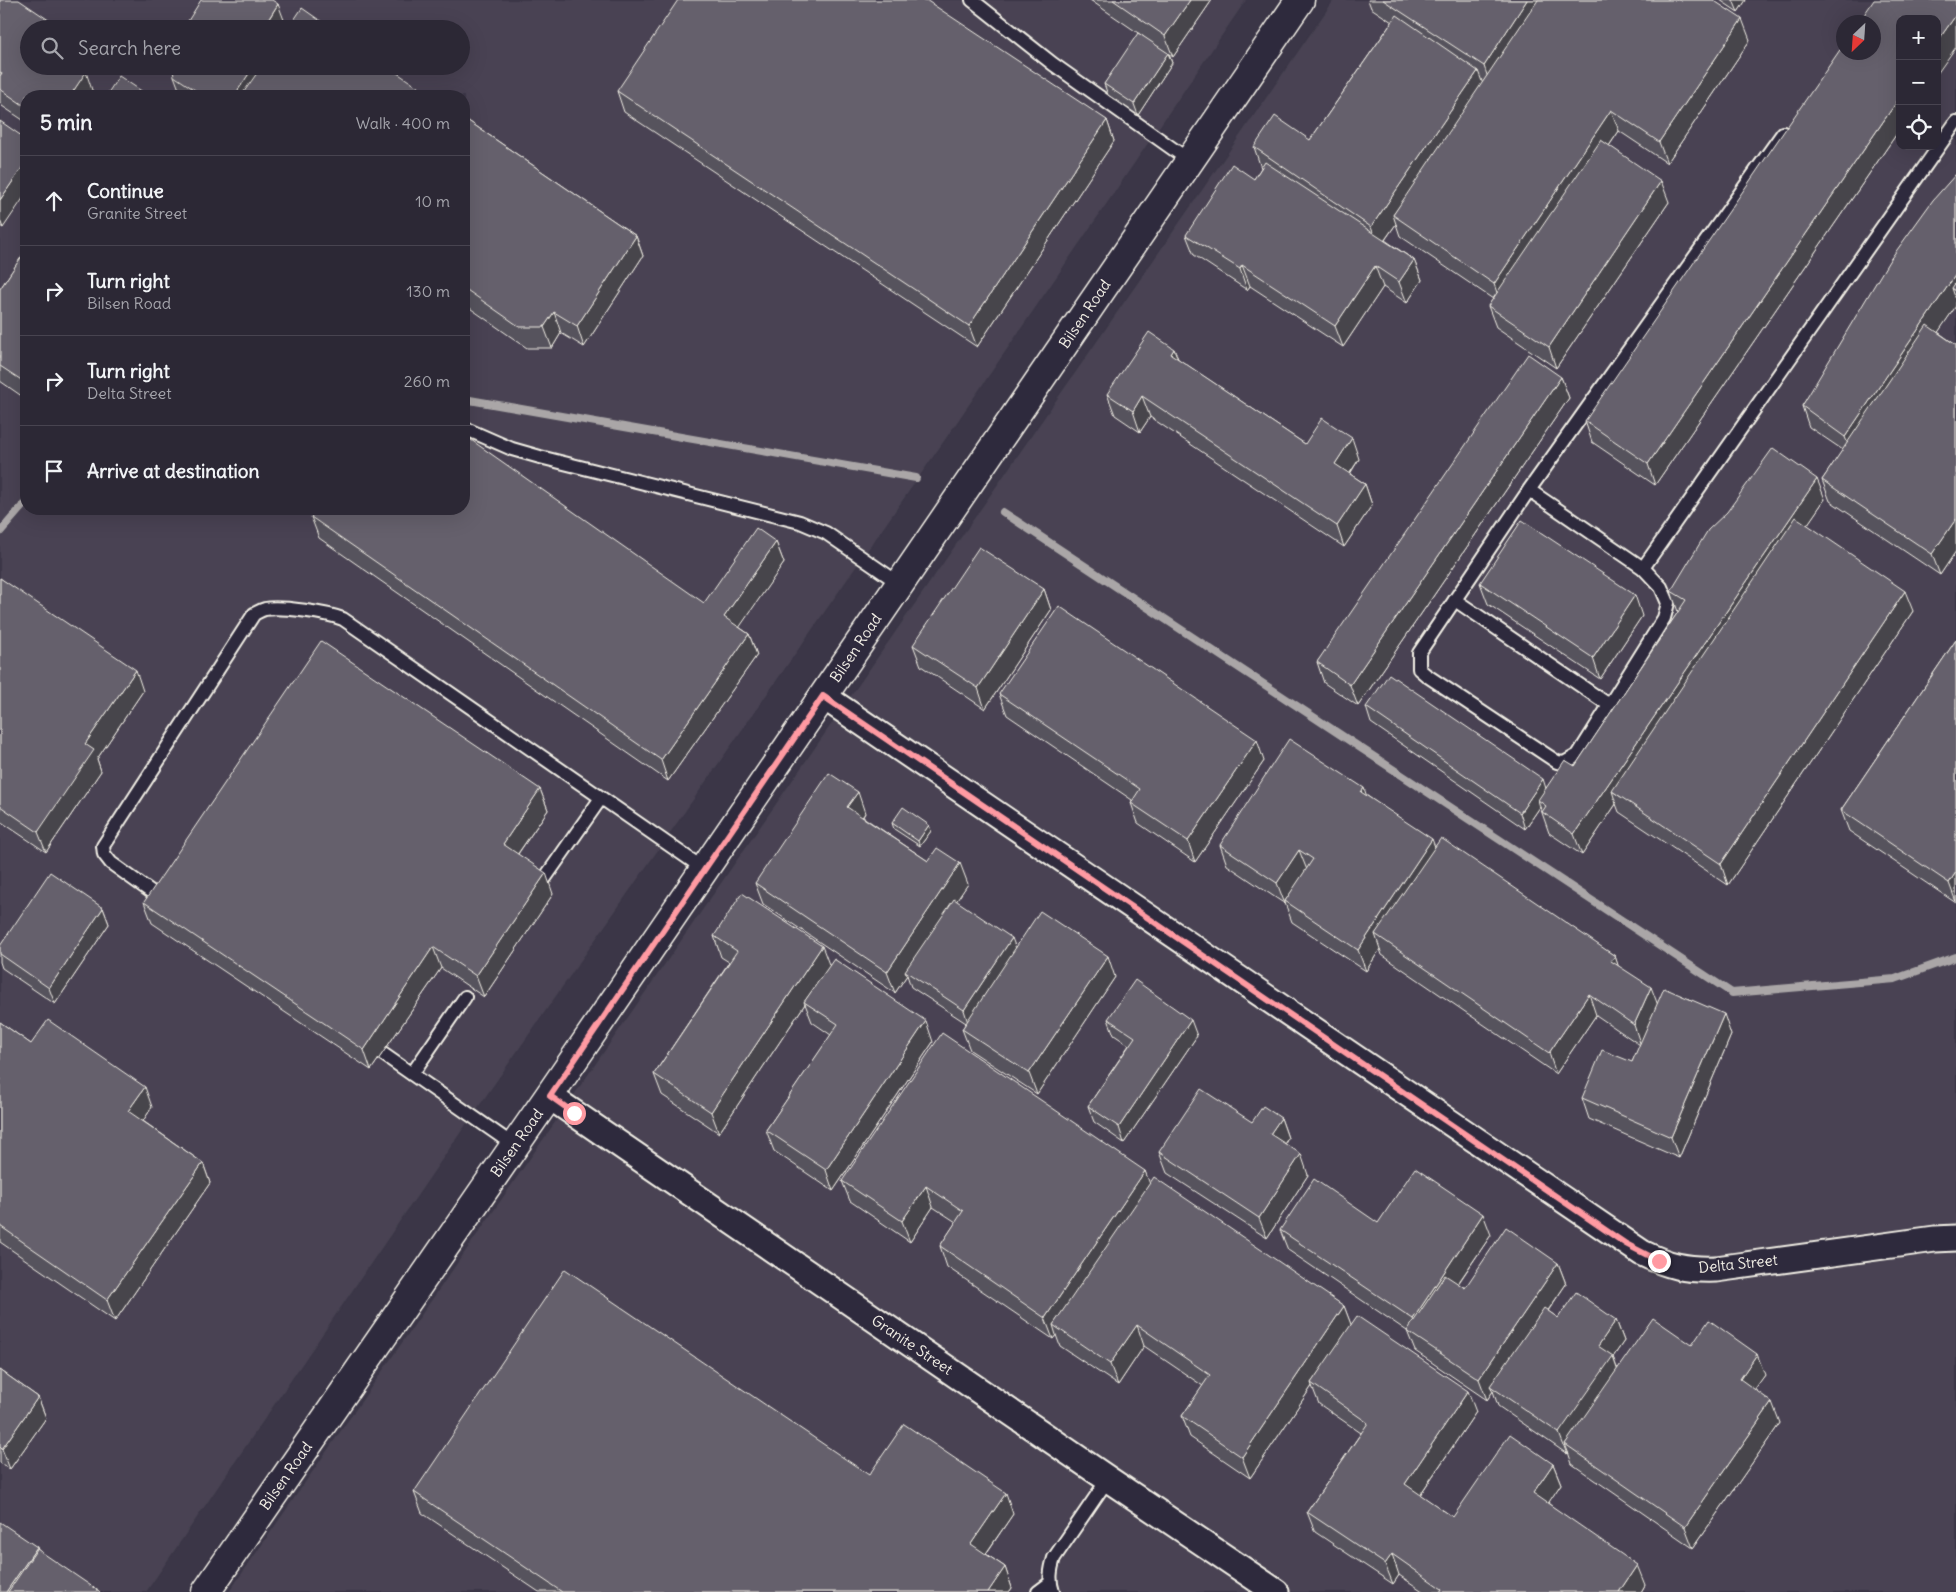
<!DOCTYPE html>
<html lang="en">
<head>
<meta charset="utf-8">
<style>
	:root { --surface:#2c2835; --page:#383441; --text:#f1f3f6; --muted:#a6a6ad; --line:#484450 }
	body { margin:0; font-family:Delius,sans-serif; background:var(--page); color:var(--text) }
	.controls { position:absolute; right:15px; top:15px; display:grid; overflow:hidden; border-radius:10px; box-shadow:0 5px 20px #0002 }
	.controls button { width:45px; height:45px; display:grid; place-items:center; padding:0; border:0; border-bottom:1px solid var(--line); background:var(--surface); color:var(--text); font:25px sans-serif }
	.compass { position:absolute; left:1836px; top:15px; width:45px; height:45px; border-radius:50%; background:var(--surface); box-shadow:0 5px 20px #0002; rotate:205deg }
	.stop { position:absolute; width:15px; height:15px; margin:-11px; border:4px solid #ff9aa2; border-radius:50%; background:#fff }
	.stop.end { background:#ff9aa2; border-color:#fff; box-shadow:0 1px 5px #0008 }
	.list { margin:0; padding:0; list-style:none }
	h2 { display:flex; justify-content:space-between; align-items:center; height:65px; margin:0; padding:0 20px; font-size:21px }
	h2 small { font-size:16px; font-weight:400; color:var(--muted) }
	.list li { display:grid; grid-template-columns:32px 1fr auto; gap:15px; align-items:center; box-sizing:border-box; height:90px; padding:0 20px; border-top:1px solid var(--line) }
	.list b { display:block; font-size:19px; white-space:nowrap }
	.list p { margin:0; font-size:16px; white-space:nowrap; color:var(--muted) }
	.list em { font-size:16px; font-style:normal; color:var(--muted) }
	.icon { flex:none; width:28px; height:28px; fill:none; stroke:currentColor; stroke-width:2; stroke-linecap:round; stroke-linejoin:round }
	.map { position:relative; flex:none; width:1956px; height:1592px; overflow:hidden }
	.search { position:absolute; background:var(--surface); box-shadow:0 5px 20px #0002; left:20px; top:20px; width:450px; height:55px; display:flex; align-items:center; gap:12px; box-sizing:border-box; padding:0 18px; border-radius:28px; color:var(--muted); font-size:19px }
	.panel { position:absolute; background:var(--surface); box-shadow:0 5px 20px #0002; left:20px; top:90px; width:450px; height:425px; border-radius:20px }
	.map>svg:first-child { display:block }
	.built { fill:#484352; fill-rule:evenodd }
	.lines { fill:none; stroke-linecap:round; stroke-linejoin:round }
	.stream { stroke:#aaa6a7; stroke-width:8 }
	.service-casing { stroke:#f4f1e8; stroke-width:16 }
	.minor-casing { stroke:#f4f1e8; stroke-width:29 }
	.tertiary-casing { stroke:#f4f1e8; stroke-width:31 }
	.service { stroke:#2f2a3d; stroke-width:12 }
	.minor { stroke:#2f2a3d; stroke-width:25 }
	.tertiary { stroke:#2f2a3d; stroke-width:28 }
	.wall { fill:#57535d; stroke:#f4f1e8 }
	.shaded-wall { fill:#47444c; stroke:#f4f1e8 }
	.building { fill:#65616c; stroke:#f4f1e8 }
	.route { stroke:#ff9aa2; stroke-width:6 }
	.labels { text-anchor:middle; stroke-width:4; stroke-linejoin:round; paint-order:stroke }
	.street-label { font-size:15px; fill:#f4f1e8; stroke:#2f2a3d }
</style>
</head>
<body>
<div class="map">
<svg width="1956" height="1592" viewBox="0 0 1956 1592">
	<rect width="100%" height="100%" fill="#3b3647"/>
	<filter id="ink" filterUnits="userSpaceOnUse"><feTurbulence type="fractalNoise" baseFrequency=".02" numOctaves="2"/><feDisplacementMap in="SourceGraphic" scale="10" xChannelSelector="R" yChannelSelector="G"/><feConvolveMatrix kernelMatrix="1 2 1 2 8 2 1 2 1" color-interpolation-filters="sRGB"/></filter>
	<g filter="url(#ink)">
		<g class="built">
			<path d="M0 0H1246L944 441 458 1136 146 1592H0ZM29 29H461V66H29ZM26 96H464V509H26Z"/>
			<path d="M1334 0H1956V1592H229ZM1900 19H1937V146H1900ZM1844 22H1874V52H1844Z"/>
		</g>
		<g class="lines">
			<g class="stream">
				<path d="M464 399 916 478"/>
				<path d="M1003 512 1732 993 1895 979 1956 957"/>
				<path d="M0 532 26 502"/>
			</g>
			<defs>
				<g id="service">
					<path d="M972 0 1053 64 1190 161"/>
					<path d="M464 428 512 449 540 457 800 522 826 533 900 584"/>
					<path d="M1529 490 1643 568 1661 587 1668 603 1664 618 1578 755 1564 763 1557 762 1426 675 1419 669V653L1529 490 1783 133"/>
					<path d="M1643 568 1956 122"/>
					<path d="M1455 600 1609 705"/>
					<path d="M545 878 601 798"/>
					<path d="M164 901 111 863 104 854 103 846 254 614C258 612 261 610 265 609 281 606 328 613 343 619L704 869"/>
					<path d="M383 1054 515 1146"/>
					<path d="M412 1074 465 997"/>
					<path d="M1038 1592 1050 1583"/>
					<path d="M1053 1592C1049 1580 1050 1571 1054 1558L1108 1479"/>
				</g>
				<g id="minor">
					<path d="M823 696 1642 1253C1669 1266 1685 1270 1716 1269L1935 1239 1956 1238"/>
					<path d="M549 1096 1108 1479 1276 1592"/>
				</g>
				<path id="tertiary" d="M206 1592 549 1096 1300 0"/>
			</defs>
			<use href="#service" class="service-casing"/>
			<use href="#minor" class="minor-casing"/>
			<use href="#tertiary" class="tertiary-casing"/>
			<use href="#service" class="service"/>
			<use href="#minor" class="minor"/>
			<use href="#tertiary" class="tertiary"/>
		</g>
		<g class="wall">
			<path d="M0 0 29 66H87L84 71 93 93 91 96H26V122L2 106 0 102Z"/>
			<path d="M1090 0H1212L1173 57 1169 54 1172 63 1138 115 1108 95 1104 84 1144 37Z"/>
			<path d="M1368 0H1713L1750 40 1667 163 1619 131 1609 146 1669 202 1556 368 1496 327 1488 306 1493 299 1400 236 1396 224 1385 240 1414 260 1422 280 1407 303 1383 287 1343 347 1250 286 1247 290 1194 255 1186 235 1254 179 1261 168 1254 147 1310 140 1392 22 1371 8Z"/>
			<path d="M1720 0H1746L1738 12Z"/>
			<path d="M1900 19V129L1655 485 1592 442 1585 421Z"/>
			<path d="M174 76 431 96H187L180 92Z"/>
			<path d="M617 91 1107 120 1114 141 977 347 624 112Z"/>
			<path d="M464 118 636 236 643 256 584 347 561 333 552 348H527L464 304Z"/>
			<path d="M0 121 3 228 0 226Z"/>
			<path d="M1956 174V306L1938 332 1956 345V551L1940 575 1830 501 1822 480 1843 450 1809 427 1802 406Z"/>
			<path d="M26 250V399L0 381V289Z"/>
			<path d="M1174 349 1178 359 1305 444 1359 459 1350 474 1365 484 1372 505 1344 547 1150 417 1140 432 1115 415 1107 394Z"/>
			<path d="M1561 377 1569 398 1358 706 1324 683 1317 662Z"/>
			<path d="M1825 499 1807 525 1913 611 1728 885 1619 812 1616 804 1582 855 1549 833 1540 807 1525 829 1371 723 1366 707 1546 788 1575 766 1678 612 1671 591Z"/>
			<path d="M311 517 704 603 776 542 784 563 739 627 749 634 757 655 668 781 319 538Z"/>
			<path d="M0 578 143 691 97 759 101 771 46 852 0 821Z"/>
			<path d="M1480 583 1642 616 1600 679 1488 604Z"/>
			<path d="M1044 589 1051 610 985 709 921 666 913 645Z"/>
			<path d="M1956 640V903L1849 831 1841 810Z"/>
			<path d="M999 694 1264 761 1195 862 1138 823 1131 803 1132 800 1007 715Z"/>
			<path d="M540 789 548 810 518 854 553 894 484 997 441 968 371 1070 152 923 144 902Z"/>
			<path d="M1366 795 1435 846 1615 956 1618 966 1658 1004 1731 1035 1679 1158 1589 1119 1582 1098 1632 1062 1640 1045 1596 1015 1556 1074 1382 955 1380 949 1366 971 1292 922 1285 903V904L1227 865 1220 845Z"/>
			<path d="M865 813 863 817 928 861 968 884 956 901 1015 949 1115 977 1037 1094 970 1050 962 1029 966 1023 911 987 907 975 895 993 763 904 755 883Z"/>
			<path d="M892 823 929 825 931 831 920 846 894 829Z"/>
			<path d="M103 908 109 924 55 1004 2 968 0 962V946Z"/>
			<path d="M714 936 829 965 933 1042 833 1191 774 1151 766 1130 831 1035 812 1022 805 1004 719 1133 662 1095 654 1074 729 962 721 957Z"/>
			<path d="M1108 1019 1197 1036 1124 1143 1094 1122 1088 1106 1129 1045 1114 1035Z"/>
			<path d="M0 1022 31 1044 152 1107 143 1121 203 1163 210 1183 115 1321 0 1242Z"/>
			<path d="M1281 1118 1288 1138 1285 1144 1308 1175 1267 1238 1167 1173 1159 1152 1252 1122Z"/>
			<path d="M1145 1171 1149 1184 1344 1306 1351 1325 1476 1412 1420 1495 1453 1517 1553 1464 1561 1484 1548 1503 1645 1585 1641 1592H1424L1399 1575 1393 1584 1315 1532 1307 1512 1361 1433 1319 1404 1312 1386 1250 1478 1190 1437 1182 1416 1203 1386 1144 1346 1118 1385 1060 1346 1056 1335 1053 1339 947 1267 940 1246 956 1222 933 1207 910 1242 850 1201 842 1181Z"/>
			<path d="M1378 1223 1491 1235 1458 1284 1465 1288 1558 1263 1566 1284 1548 1311 1558 1318 1616 1320 1624 1341 1613 1357 1617 1368 1692 1345 1765 1375 1754 1389 1780 1423 1693 1548 1572 1464 1568 1452 1567 1454 1498 1406 1493 1391 1487 1400 1415 1351 1407 1331 1288 1250 1280 1230Z"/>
			<path d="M0 1370 38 1397 46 1418 10 1469 0 1463Z"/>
			<path d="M869 1475 1013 1514 986 1554 1005 1567 1012 1588 1009 1592H539L422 1513 414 1492Z"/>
		</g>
		<g class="shaded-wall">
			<path d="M1190 0H1212L1173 57 1165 36Z"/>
			<path d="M1527 0H1549L1491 87 1484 66Z"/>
			<path d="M1733 0H1746L1738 12Z"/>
			<path d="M278 4 284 20 278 29H263Z"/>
			<path d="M1956 15V47L1937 74V42Z"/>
			<path d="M1742 19 1750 40 1667 163 1659 142Z"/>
			<path d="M1168 53 1172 63 1138 115 1134 104Z"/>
			<path d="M71 66H87L76 81Z"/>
			<path d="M254 66H270L250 96H234Z"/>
			<path d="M1478 71 1486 92 1393 215 1396 224 1379 248 1371 227Z"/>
			<path d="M86 72 93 93 91 96H70Z"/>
			<path d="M1900 97V129L1655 485 1648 464Z"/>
			<path d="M1611 110 1619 131 1501 304 1494 284Z"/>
			<path d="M1107 120 1114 141 977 347 969 326Z"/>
			<path d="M26 162V194L3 228 0 220V200Z"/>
			<path d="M1661 181 1669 202 1556 368 1549 347Z"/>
			<path d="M636 236 643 256 584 347 577 326Z"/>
			<path d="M1414 260 1422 280 1407 303 1399 282Z"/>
			<path d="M1242 265 1250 286 1247 290 1240 269Z"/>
			<path d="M1375 266 1383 287 1343 347 1335 326Z"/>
			<path d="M1956 274V291L1952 288 1956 300V306L1853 457 1845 437Z"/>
			<path d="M554 312 561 333 552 348 544 327Z"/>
			<path d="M1174 349 1182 369 1171 354Z"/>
			<path d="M1561 377 1569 398 1358 706 1350 685Z"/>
			<path d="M1142 396 1150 417 1140 432 1133 411Z"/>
			<path d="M1352 438 1359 459 1342 485 1335 464Z"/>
			<path d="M1817 479 1825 499 1621 797 1612 791 1616 804 1582 855 1574 834Z"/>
			<path d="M1365 484 1372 505 1344 547 1337 526Z"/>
			<path d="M1956 519V551L1940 575 1932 554Z"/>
			<path d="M776 542 784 563 732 638 724 617Z"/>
			<path d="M1044 589 1051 610 985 709 978 688Z"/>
			<path d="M1905 591 1913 611 1728 885 1721 864Z"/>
			<path d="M1635 595 1642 616 1600 679 1593 658Z"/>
			<path d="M749 634 757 655 668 781 661 760Z"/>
			<path d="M136 670 143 691 97 759 101 771 46 852 38 832 85 744Z"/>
			<path d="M1257 740 1264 761 1195 862 1188 841Z"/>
			<path d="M1543 779 1548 795 1538 800 1540 807 1525 829 1520 813Z"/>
			<path d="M1364 788 1371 809 1361 792Z"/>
			<path d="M540 789 548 810 510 865 503 844Z"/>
			<path d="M858 792 865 813 855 828 847 807Z"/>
			<path d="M929 825 931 831 920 846 918 841Z"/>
			<path d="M1432 839 1440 860 1375 934 1380 949 1366 971 1358 950Z"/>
			<path d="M1299 850 1307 870 1285 901V904L1277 883Z"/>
			<path d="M960 863 968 884 908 973 905 971 907 975 895 993 887 972Z"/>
			<path d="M1956 872V902L1949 883Z"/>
			<path d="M546 873 553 894 484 997 476 976Z"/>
			<path d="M103 908 109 924 55 1004 49 988Z"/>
			<path d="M1012 938 1018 954 969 1026 964 1010Z"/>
			<path d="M822 946 830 967 804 1002 805 1004 719 1133 711 1112Z"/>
			<path d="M433 947 441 968 371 1070 364 1050Z"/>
			<path d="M1108 956 1115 977 1037 1094 1029 1073Z"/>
			<path d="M1615 956 1622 977 1611 961Z"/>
			<path d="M1651 987 1659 1008 1641 1046 1634 1025Z"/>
			<path d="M1589 994 1596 1015 1556 1074 1549 1053Z"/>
			<path d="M1724 1014 1731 1035 1679 1158 1671 1137Z"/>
			<path d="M1191 1020 1197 1036 1124 1143 1119 1127Z"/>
			<path d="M926 1021 933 1042 833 1191 826 1170Z"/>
			<path d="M145 1087 152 1107 136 1132 128 1111Z"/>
			<path d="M1281 1118 1288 1138 1277 1155 1270 1134Z"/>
			<path d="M1301 1154 1308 1175 1267 1238 1259 1218Z"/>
			<path d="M203 1163 210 1183 115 1321 107 1300Z"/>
			<path d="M1145 1171 1153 1192 1053 1325 1056 1335 1053 1339 1045 1318Z"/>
			<path d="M926 1186 933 1207 910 1242 902 1221Z"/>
			<path d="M1483 1214 1491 1235 1420 1339 1413 1319Z"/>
			<path d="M1558 1263 1566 1284 1495 1388 1490 1386 1493 1391 1487 1400 1479 1379Z"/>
			<path d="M1344 1306 1352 1327 1311 1383 1312 1386 1250 1478 1242 1457Z"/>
			<path d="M1616 1320 1624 1341 1613 1357 1620 1377 1565 1444 1568 1452 1567 1454 1559 1433 1598 1346Z"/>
			<path d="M1137 1325 1144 1346 1118 1385 1110 1364Z"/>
			<path d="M1757 1354 1765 1375 1747 1400 1740 1379Z"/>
			<path d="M1468 1391 1476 1412 1413 1505 1405 1484Z"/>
			<path d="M38 1397 46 1418 10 1469 2 1449Z"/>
			<path d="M1772 1402 1780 1423 1693 1548 1685 1527Z"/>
			<path d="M1553 1464 1561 1484 1541 1514 1533 1493Z"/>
			<path d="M1006 1493 1013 1514 978 1565 971 1544Z"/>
			<path d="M37 1547 44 1568 28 1592H6Z"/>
			<path d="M1392 1554 1399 1575 1393 1584 1385 1564Z"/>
			<path d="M1637 1565 1645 1585 1641 1592H1619Z"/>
			<path d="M1005 1567 1012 1588 1009 1592H988Z"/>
		</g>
		<g class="building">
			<path d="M0 0H19L62 29H29V66H77L86 72 70 96H26V107L0 89V76L2 73 0 72Z"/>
			<path d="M201 0H272L278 4 263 28V29H183Z"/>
			<path d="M678 0H926L1107 120 969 326 617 91Z"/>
			<path d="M1113 0H1190L1165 36Z"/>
			<path d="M1383 0H1527L1484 66Z"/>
			<path d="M1538 0H1713L1742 19 1659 142 1611 110 1494 284 1393 215Z"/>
			<path d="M1874 0H1956V15L1937 42V19H1900V97L1648 464 1585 421 1844 44V52H1874V22H1859Z"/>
			<path d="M302 8 332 29H288Z"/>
			<path d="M1397 15 1478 71 1371 227 1254 147 1275 116 1310 140Z"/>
			<path d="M1138 33 1168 53 1134 104 1104 84Z"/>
			<path d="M172 66H254L234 96H204L174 76Z"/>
			<path d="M262 66H387L431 96H241Z"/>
			<path d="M119 76 149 96H106Z"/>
			<path d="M464 118 636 236 577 326 554 312 544 327H520L464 288Z"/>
			<path d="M0 121 26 139V162L0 200Z"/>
			<path d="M1601 140 1661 181 1549 347 1488 306Z"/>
			<path d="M1265 162 1414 260 1399 282 1375 266 1335 326 1242 265 1240 269 1186 235 1232 164 1254 179Z"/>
			<path d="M1956 174V274L1845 437 1802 406 1889 261 1933 200Z"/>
			<path d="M26 250V383L0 366V289Z"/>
			<path d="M1956 282V291L1952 288Z"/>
			<path d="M1927 325 1956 345V519L1932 554 1822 480Z"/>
			<path d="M1149 332 1174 349 1171 354 1305 444 1322 418 1352 438 1335 464 1365 484 1337 526 1142 396 1133 411 1107 394Z"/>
			<path d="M1528 354 1561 377 1350 685 1317 662Z"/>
			<path d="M464 435 704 603 756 528 776 542 724 617 749 634 661 760 311 517 317 509H464Z"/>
			<path d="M1773 448 1817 479 1574 834 1542 812 1546 806 1538 800 1565 760 1575 766 1686 600 1671 591 1708 530 1727 512Z"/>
			<path d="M1796 517 1905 591 1721 864 1612 791Z"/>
			<path d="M1522 520 1635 595 1593 658 1480 583Z"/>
			<path d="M979 547 1044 589 978 688 913 645Z"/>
			<path d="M0 578 136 670 85 744 94 750 38 832 0 806Z"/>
			<path d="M1059 606 1257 740 1188 841 1131 803 1140 789 999 694Z"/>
			<path d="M1956 640V872L1949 883 1841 810Z"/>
			<path d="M321 641 540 789 503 844 546 873 476 976 433 947 364 1050 144 902Z"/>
			<path d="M1389 674 1543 779 1520 813 1366 707Z"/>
			<path d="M1289 739 1364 788 1361 792 1432 839 1358 950 1285 901 1313 859 1299 850 1277 883 1220 845Z"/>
			<path d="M829 773 858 792 847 807 928 861 937 848 960 863 887 972 755 883Z"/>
			<path d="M903 807 929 825 918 841 892 823Z"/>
			<path d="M1441 838 1615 956 1611 961 1651 987 1634 1025 1589 994 1549 1053 1375 934Z"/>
			<path d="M50 872 103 908 49 988 0 954V946Z"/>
			<path d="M742 893 822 946 711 1112 654 1074 737 951 714 936Z"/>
			<path d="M954 899 1012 938 964 1010 905 971Z"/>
			<path d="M1040 911 1108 956 1029 1073 962 1029Z"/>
			<path d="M834 959 926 1021 826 1170 766 1130 838 1024 804 1002Z"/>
			<path d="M1135 980 1191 1020 1119 1127 1088 1106 1135 1037 1108 1019Z"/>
			<path d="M1664 988 1724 1014 1671 1137 1582 1098 1602 1050 1632 1062Z"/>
			<path d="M48 1020 145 1087 128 1111 203 1163 107 1300 0 1226V1022L31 1044Z"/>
			<path d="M942 1033 1145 1171 1045 1318 940 1246 963 1211 926 1186 902 1221 842 1181Z"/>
			<path d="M1201 1089 1252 1122 1263 1106 1281 1118 1270 1134 1301 1154 1259 1218 1159 1152Z"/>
			<path d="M1415 1168 1483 1214 1413 1319 1280 1230 1314 1179 1378 1223Z"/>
			<path d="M1154 1177 1344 1306 1242 1457 1182 1416 1210 1375 1137 1325 1110 1364 1053 1325Z"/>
			<path d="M1506 1227 1558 1263 1479 1379 1407 1331 1445 1275 1465 1288Z"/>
			<path d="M565 1269 869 1475 904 1424 1006 1493 971 1544 1005 1567 988 1592H562L414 1492Z"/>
			<path d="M1576 1292 1616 1320 1598 1346 1613 1356 1559 1433 1490 1386 1544 1308 1558 1318Z"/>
			<path d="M1357 1316 1468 1391 1405 1484 1453 1517 1510 1434 1553 1464 1533 1493 1637 1565 1619 1592H1440L1442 1589 1392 1554 1385 1564 1307 1512 1368 1423 1311 1383Z"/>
			<path d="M1653 1318 1692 1345 1709 1320 1757 1354 1740 1379 1772 1402 1685 1527 1565 1444Z"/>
			<path d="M0 1370 38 1397 2 1449 0 1447Z"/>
			<path d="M0 1522 37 1547 6 1592H0Z"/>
			<path d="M37 1549 100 1592H8Z"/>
		</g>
	</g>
	<g class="lines" filter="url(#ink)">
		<path class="route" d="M574 1113 550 1096 823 696 1626 1244 1659 1261"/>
	</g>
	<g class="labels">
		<g class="street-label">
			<text transform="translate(1085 314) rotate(-56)" y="5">Bilsen Road</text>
			<text transform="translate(856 648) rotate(-56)" y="5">Bilsen Road</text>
			<text transform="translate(517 1143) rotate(-55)" y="5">Bilsen Road</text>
			<text transform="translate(1738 1264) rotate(-6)" y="5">Delta Street</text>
			<text transform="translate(912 1345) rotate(34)" y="5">Granite Street</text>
			<text transform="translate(286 1476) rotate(-55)" y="5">Bilsen Road</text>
		</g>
	</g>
</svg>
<div class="controls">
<button>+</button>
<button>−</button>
<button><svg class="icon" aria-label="locate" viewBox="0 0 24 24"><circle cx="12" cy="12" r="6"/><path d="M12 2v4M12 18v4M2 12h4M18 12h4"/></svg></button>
</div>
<svg class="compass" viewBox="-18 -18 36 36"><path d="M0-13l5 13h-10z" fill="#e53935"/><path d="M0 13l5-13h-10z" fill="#a6a6ad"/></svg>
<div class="stop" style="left:574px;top:1113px"></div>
<div class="stop end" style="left:1659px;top:1261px"></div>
<div class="search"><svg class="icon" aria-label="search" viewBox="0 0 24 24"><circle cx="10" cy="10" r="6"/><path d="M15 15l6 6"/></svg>Search here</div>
<section class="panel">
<h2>5 min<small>Walk · 400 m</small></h2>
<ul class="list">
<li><svg class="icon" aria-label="ahead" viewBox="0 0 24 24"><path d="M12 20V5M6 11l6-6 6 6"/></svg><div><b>Continue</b><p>Granite Street</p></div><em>10 m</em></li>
<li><svg class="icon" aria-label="right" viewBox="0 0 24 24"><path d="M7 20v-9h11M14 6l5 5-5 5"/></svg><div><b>Turn right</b><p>Bilsen Road</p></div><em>130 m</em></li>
<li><svg class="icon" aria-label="right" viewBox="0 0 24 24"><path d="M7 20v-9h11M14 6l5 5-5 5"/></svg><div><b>Turn right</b><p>Delta Street</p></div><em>260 m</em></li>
<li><svg class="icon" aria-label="arrive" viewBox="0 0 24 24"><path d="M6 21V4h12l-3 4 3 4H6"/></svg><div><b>Arrive at destination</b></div></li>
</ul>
</section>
</div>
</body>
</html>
